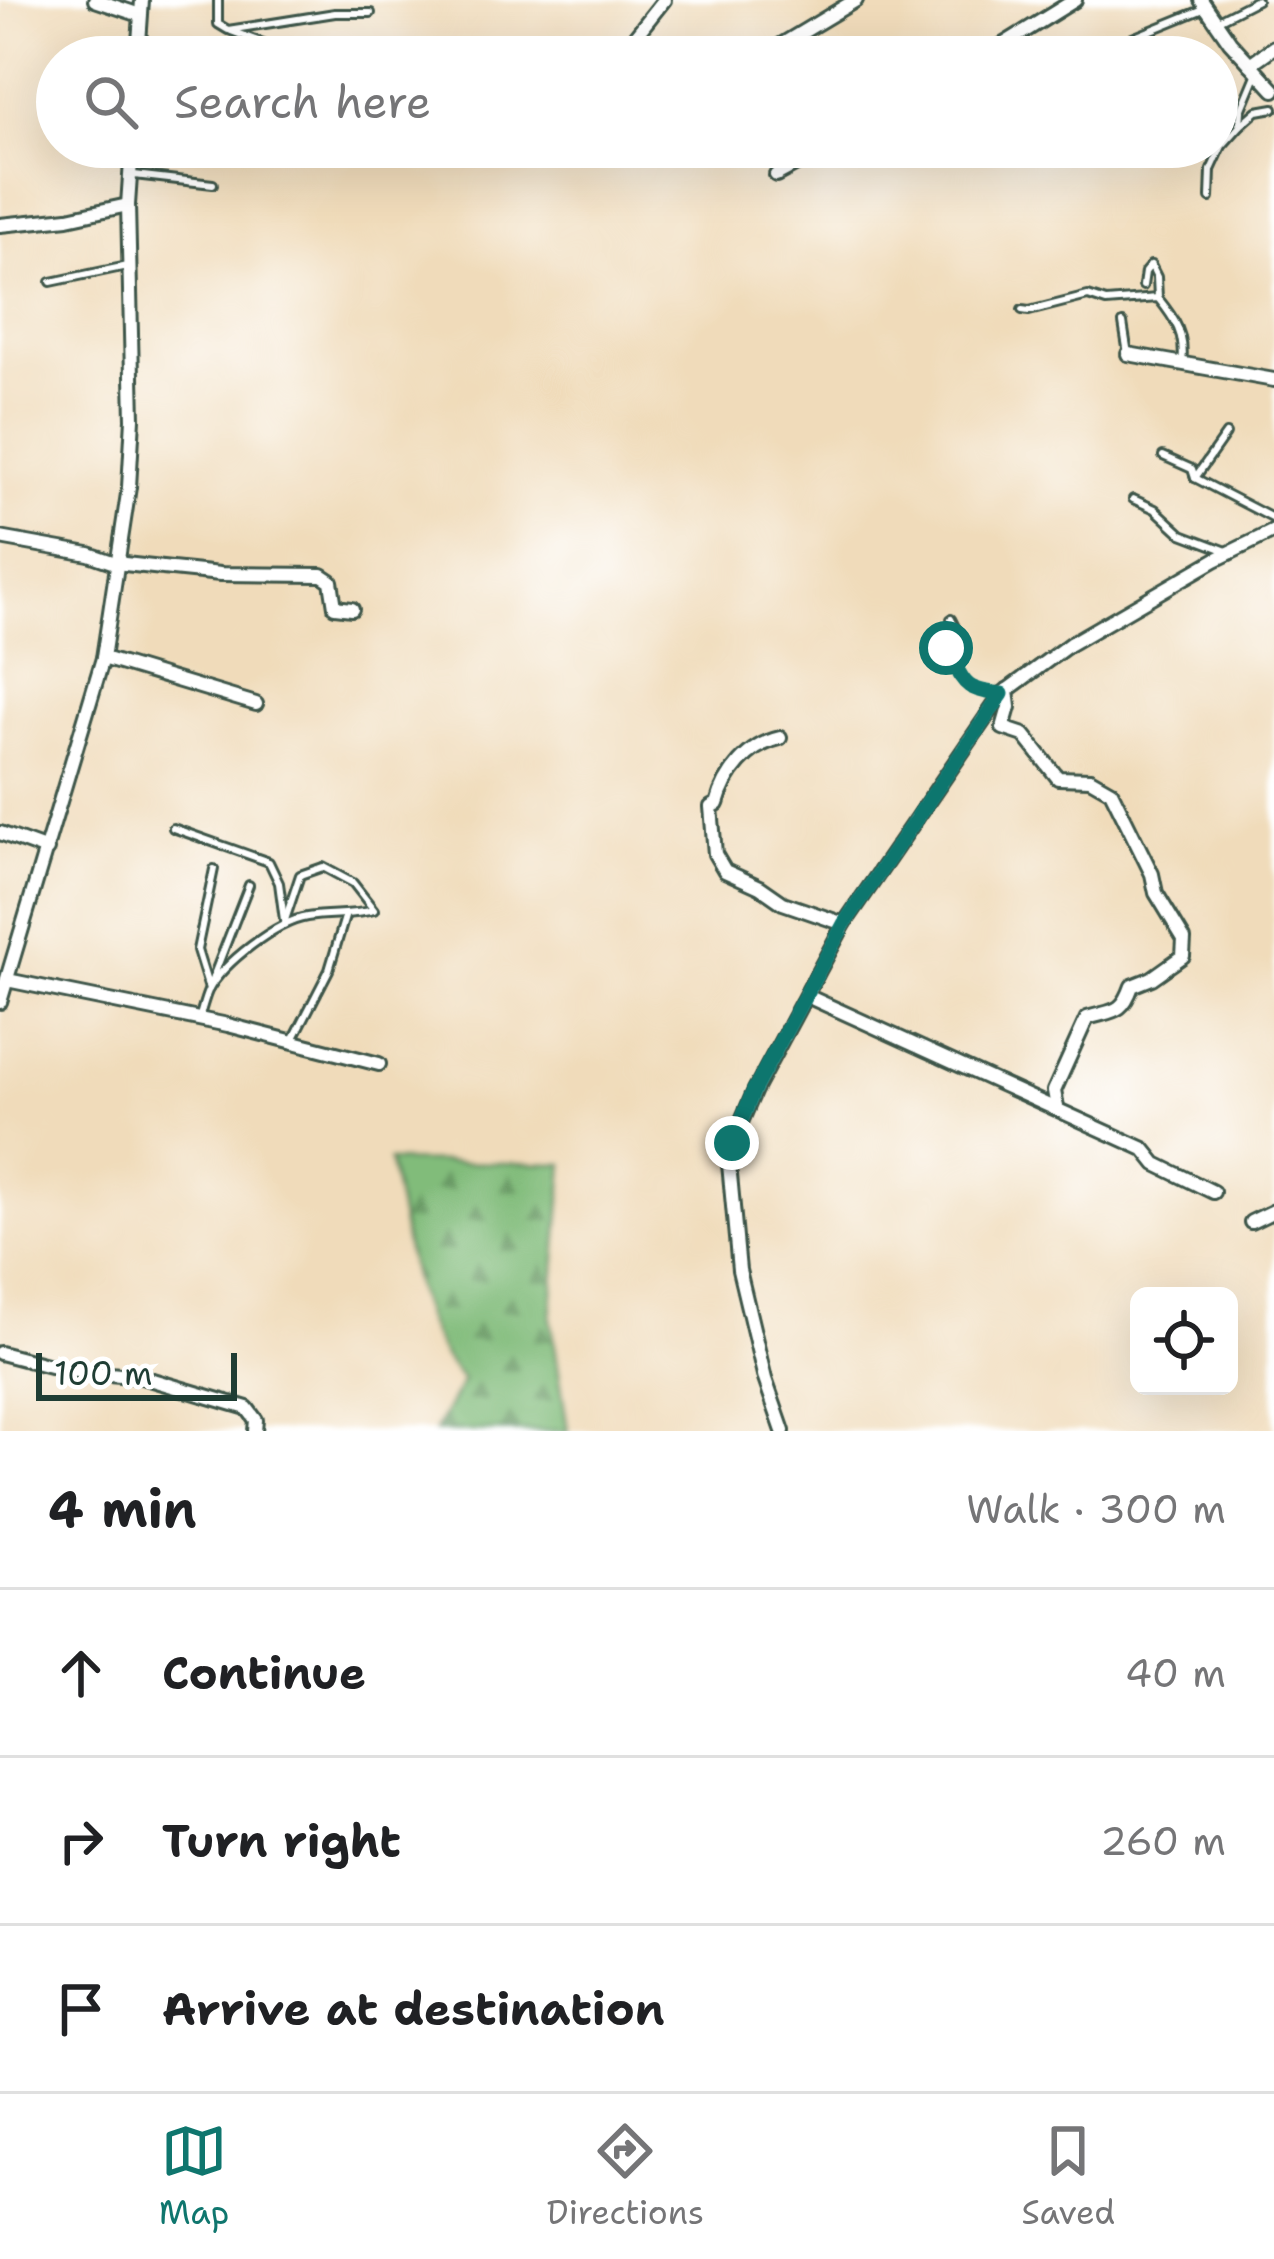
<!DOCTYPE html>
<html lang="en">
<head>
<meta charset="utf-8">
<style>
	:root { --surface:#fff; --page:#f2f2f2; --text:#202124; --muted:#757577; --line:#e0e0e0; --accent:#0f766e }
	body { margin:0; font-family:"Shantell Sans",sans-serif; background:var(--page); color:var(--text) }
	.controls { position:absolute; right:36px; bottom:36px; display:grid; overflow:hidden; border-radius:18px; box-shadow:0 12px 48px #0002 }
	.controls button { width:108px; height:108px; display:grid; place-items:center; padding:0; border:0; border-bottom:3px solid var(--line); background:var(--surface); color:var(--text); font:60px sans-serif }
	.scale { position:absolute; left:36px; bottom:30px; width:201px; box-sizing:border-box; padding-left:12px; border:6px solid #1f3d34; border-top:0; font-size:33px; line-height:42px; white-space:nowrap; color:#1f3d34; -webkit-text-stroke:9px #fff; paint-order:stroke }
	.stop { position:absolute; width:36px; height:36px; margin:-27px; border:9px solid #0f766e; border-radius:50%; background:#fff }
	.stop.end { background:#0f766e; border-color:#fff; box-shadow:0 3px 12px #0008 }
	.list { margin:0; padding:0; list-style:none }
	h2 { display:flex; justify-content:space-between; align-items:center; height:156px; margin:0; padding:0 48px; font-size:51px }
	h2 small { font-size:39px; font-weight:400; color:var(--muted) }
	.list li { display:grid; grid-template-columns:78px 1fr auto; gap:36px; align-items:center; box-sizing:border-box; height:168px; padding:0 48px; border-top:3px solid var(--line) }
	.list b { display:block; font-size:45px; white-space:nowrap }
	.list em { font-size:39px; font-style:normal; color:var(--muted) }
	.icon { flex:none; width:66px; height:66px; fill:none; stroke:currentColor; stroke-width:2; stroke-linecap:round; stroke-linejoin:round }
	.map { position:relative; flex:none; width:1274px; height:1431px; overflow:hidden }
	.search { position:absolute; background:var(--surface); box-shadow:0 12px 48px #0002; left:36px; right:36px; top:36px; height:132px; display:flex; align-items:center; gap:30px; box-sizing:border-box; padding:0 42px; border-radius:66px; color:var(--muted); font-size:45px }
	.sheet { height:660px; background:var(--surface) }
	nav { display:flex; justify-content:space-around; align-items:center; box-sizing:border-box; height:168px; border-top:3px solid var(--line); background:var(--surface); font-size:33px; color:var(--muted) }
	nav a { display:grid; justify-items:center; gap:6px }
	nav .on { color:var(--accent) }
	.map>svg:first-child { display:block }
	.forest { fill:url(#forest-firs); stroke:#507c57; stroke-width:3 }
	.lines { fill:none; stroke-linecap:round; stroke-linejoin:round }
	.service-casing { stroke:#3e5548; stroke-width:12 }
	.minor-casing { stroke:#3e5548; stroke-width:18 }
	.service { stroke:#fff; stroke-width:6 }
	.minor { stroke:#fff; stroke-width:12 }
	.route { stroke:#0f766e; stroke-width:15 }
</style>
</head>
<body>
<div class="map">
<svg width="1274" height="1431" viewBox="0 0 1274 1431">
	<defs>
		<pattern id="forest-firs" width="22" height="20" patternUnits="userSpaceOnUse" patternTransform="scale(3)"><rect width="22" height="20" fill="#81bc7a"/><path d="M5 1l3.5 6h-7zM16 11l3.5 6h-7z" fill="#699a65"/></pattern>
	</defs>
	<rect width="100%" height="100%" fill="#fff"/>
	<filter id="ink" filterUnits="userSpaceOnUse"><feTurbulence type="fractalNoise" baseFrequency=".00833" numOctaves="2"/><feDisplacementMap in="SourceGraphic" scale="24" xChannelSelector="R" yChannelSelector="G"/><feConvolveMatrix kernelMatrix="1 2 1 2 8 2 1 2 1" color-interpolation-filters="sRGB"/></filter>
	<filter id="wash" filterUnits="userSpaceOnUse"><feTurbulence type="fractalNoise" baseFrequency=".004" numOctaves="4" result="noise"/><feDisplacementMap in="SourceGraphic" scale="48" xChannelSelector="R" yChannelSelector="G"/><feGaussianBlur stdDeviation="2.7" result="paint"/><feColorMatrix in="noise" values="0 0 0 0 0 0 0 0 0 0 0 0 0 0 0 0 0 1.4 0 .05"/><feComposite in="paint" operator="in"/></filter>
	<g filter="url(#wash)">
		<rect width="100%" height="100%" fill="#f0dbba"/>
		<path class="forest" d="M389 1161 564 1164 551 1319 568 1431H435L463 1380C414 1334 404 1226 389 1161Z"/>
	</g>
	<g filter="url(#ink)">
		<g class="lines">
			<defs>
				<g id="service">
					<path d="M218 0V24L228 30 335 13H371"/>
					<path d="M1216 21 1257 0"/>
					<path d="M231 31 290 53"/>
					<path d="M1112 57 1115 45 1206 8"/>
					<path d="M1241 125 1257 111 1274 108"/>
					<path d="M134 175 213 184"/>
					<path d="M1210 198 1211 170 1222 146 1240 126 1241 111 1256 75"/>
					<path d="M51 282 127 266"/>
					<path d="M1143 286 1145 272 1151 265 1157 277 1158 298"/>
					<path d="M1022 310 1029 311 1088 296 1106 302 1158 298C1175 319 1186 335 1182 363"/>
					<path d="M1123 323 1128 354"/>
					<path d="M1163 456 1192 469 1195 478 1274 519"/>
					<path d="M1195 478 1226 434"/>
					<path d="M1133 499 1155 509 1182 534 1227 551"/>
					<path d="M951 619 958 633 946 648C964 678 958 690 998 694"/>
					<path d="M173 828 269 862 279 883 284 920"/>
					<path d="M210 985 249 885"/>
					<path d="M209 989 197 950 214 869"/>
					<path d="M199 1019C202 1010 204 1000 208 991 223 963 276 922 307 917 329 913 351 916 374 910L353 883 323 867 300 875 284 923"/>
					<path d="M293 1040 329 970 345 917"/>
				</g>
				<g id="minor">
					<path d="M95 0 140 15"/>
					<path d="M1201 0 1230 42 1274 90"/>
					<path d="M622 53 664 0"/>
					<path d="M138 57 142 0"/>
					<path d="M761 57 856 0"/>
					<path d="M983 57 1075 0"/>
					<path d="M1250 64 1274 47"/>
					<path d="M776 175 828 147"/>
					<path d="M0 225 68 218 128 205"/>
					<path d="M1128 354 1274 380"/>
					<path d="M0 538 89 554 115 563 220 574 322 575 331 581 335 607 352 609"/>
					<path d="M103 658 256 704"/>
					<path d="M1007 690 1009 707 1003 728 1024 735 1058 778 1090 779 1111 791 1152 874 1156 893 1184 939 1183 956 1152 978 1132 986C1122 1015 1112 1010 1087 1018L1054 1091 1057 1107"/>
					<path d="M780 738C748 745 725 774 717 804L711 807 715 854 725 871 760 887 783 903 844 924"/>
					<path d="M0 833 47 850"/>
					<path d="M7 980 228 1025 379 1064"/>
					<path d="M807 996 1144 1149 1156 1164 1213 1192"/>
					<path d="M0 1002 103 658 129 487 133 419 128 205 132 147"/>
					<path d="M1251 1222 1274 1211"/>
					<path d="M0 1353 66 1370 142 1377 247 1408 256 1420 255 1431"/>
					<path d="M783 1431 765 1379 739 1270 729 1164 732 1143 755 1090 844 924 1002 694 1070 644 1215 560 1274 531"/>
				</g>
			</defs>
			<use href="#service" class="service-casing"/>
			<use href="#minor" class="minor-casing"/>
			<use href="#service" class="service"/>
			<use href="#minor" class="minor"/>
		</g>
	</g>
	<g class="lines" filter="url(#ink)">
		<path class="route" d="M732 1143 754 1090 844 924 1002 694C959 690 965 681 946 648"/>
	</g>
</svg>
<div class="controls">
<button><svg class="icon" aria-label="locate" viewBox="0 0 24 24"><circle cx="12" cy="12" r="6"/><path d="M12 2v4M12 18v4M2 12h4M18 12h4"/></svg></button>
</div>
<div class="scale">100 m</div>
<div class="stop" style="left:946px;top:648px"></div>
<div class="stop end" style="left:732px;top:1143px"></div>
<div class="search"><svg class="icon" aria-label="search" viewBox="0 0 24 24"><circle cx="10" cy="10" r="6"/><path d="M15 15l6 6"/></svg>Search here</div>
</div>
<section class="sheet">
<h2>4 min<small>Walk · 300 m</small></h2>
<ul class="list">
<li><svg class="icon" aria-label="ahead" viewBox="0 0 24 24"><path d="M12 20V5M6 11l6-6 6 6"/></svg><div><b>Continue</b></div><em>40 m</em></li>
<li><svg class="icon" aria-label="right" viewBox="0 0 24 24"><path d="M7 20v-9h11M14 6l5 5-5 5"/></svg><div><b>Turn right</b></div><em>260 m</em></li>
<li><svg class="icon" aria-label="arrive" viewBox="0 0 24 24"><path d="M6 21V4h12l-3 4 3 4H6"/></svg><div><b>Arrive at destination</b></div></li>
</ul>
</section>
<nav>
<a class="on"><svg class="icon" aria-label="map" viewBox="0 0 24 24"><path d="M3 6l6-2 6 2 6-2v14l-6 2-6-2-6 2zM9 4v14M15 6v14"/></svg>Map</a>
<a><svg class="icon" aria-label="directions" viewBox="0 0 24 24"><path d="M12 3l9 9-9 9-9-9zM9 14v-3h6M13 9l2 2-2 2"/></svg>Directions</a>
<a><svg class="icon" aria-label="saved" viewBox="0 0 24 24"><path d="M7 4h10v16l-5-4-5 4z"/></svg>Saved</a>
</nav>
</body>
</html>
